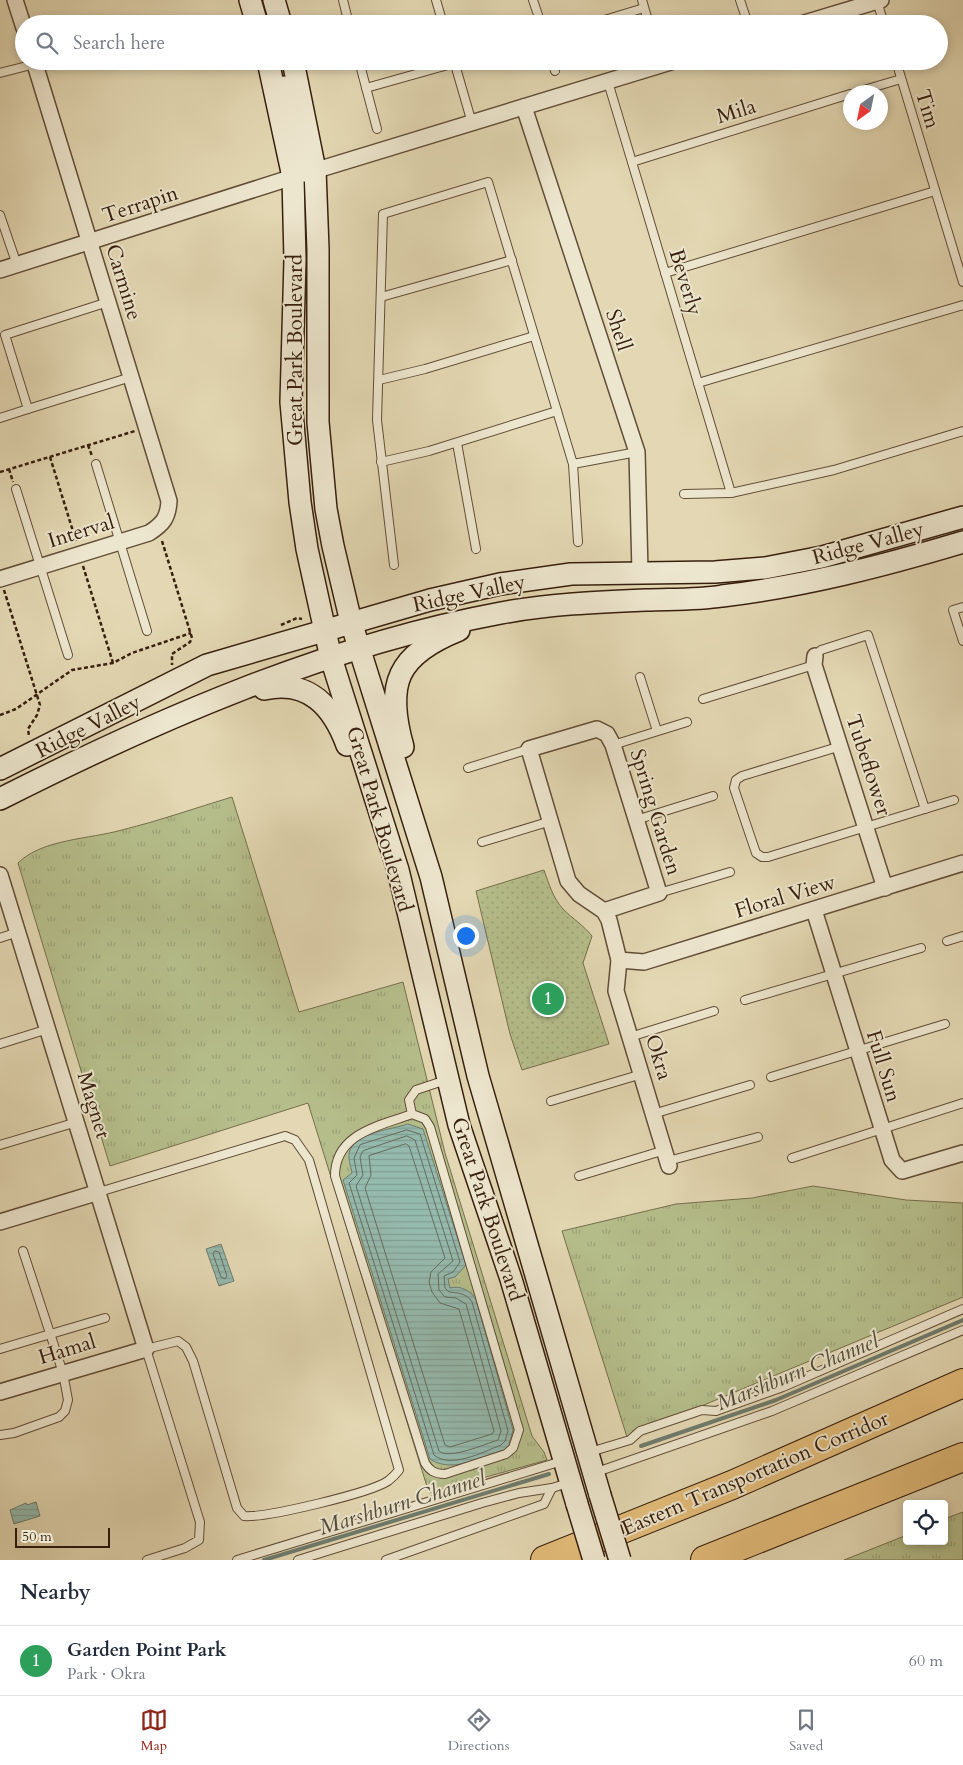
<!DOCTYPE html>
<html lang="en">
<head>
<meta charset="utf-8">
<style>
	:root { --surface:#fff; --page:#f6f6f7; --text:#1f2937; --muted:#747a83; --line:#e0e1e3; --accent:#8f2418 }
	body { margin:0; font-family:Cardo,serif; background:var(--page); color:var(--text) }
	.controls { position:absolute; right:15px; bottom:15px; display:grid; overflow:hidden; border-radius:5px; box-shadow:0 2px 8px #0003 }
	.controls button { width:45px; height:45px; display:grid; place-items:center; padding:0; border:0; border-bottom:1px solid var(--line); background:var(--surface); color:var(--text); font:25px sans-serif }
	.compass { position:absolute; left:843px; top:85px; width:45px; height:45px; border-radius:50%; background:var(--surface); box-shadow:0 2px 8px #0003; rotate:213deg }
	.scale { position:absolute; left:15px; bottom:12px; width:95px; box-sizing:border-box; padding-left:5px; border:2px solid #371f0e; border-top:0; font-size:14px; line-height:18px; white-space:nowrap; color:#371f0e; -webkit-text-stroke:4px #ede6ce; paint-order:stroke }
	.you { position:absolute; left:465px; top:935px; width:18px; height:18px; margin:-12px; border:4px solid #fff; border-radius:50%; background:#1a73e8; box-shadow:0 0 0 8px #1a73e833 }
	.badge { display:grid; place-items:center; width:32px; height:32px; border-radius:50%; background:var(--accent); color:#fff; font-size:16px; font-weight:700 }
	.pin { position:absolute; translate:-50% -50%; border:2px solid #fff; box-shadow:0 1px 5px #0006 }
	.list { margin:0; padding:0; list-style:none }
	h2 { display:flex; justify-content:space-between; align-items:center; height:65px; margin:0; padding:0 20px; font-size:21px }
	h2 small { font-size:16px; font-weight:400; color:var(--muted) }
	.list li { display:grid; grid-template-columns:32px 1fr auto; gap:15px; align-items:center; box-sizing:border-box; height:70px; padding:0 20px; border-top:1px solid var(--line) }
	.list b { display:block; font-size:19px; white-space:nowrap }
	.list p { margin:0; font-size:16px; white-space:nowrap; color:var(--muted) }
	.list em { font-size:16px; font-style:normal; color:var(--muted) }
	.icon { flex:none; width:28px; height:28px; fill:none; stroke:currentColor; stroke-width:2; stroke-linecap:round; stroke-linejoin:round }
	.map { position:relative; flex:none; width:963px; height:1560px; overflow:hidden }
	.search { position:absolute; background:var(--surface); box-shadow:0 2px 8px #0003; left:15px; right:15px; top:15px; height:55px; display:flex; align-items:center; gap:12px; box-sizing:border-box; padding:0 18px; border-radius:28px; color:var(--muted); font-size:19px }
	.sheet { height:135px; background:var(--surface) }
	nav { display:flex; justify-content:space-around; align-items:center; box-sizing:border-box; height:70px; border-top:1px solid var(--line); background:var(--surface); font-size:14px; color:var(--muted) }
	nav a { display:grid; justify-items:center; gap:2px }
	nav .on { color:var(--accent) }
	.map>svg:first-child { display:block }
	.grass { fill:url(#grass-tufts); stroke:#766e4c }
	.park { fill:url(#park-dots); stroke:#766e4c }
	.water { fill:url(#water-rules); stroke:#6f7c6e }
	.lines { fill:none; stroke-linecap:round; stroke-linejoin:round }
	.shore { stroke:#666c5e; stroke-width:1 }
	.stream { stroke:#6f7c6e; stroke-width:4 }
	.lane-casing { stroke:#624d37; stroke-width:10 }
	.street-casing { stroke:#624d37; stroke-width:18 }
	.secondary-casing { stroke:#371f0e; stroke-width:24 }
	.highway-casing { stroke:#371f0e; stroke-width:30 }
	.path { stroke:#371f0e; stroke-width:2.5; stroke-dasharray:4 2.5; stroke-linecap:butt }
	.lane { stroke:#ede6ce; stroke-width:8 }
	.street { stroke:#ede6ce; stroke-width:15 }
	.secondary { stroke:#ede6ce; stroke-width:21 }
	.highway { stroke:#e2bc7a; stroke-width:28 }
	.secondary-bridge-casing { stroke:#371f0e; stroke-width:24; stroke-linecap:butt }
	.secondary-bridge { stroke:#ede6ce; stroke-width:21 }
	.labels { text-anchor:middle; stroke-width:4; stroke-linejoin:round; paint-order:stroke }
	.street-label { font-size:21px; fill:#371f0e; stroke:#ede6ce }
	.water-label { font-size:22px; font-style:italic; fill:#534e3e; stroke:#ede6ce }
</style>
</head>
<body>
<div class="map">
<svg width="963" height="1560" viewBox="0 0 963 1560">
	<defs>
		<pattern id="grass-tufts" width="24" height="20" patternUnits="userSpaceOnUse" patternTransform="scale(1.25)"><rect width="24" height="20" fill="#b5be8b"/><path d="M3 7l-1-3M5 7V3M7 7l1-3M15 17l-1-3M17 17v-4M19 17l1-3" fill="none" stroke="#9ca377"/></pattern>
		<pattern id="park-dots" width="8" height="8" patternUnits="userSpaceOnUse" patternTransform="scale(1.25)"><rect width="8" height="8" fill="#b5be8b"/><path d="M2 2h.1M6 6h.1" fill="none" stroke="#9ca377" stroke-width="1.8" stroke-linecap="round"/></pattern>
		<pattern id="water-rules" width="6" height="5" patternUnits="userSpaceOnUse" patternTransform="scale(1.25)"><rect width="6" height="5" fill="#95baae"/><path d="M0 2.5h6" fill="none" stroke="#819f94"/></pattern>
	</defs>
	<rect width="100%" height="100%" fill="#e3d8b3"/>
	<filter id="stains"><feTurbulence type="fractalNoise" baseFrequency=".004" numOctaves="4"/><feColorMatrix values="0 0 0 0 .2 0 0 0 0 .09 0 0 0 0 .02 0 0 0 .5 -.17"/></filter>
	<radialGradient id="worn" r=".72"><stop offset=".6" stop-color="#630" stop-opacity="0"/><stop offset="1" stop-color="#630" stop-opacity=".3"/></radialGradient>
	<g class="grass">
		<path d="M232 797 299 1012 403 982 445 1153 532 1436 544 1452 547 1460 429 1493 308 1103 110 1166 18 863C42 839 90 839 122 830 159 821 195 808 232 797Z"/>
		<path d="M813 1186 906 1200 963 1203V1297L627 1437 562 1231 676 1204 752 1198Z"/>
		<path d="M963 1512V1560H844L907 1535V1541H944V1519Z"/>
	</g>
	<path class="park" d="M544 870C549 884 553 898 563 909 573 919 583 925 592 936L583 963 609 1044 522 1070 510 1034 476 891Z"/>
	<g class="water">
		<path d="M408 1124 423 1129 466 1265 455 1277 448 1279 450 1288C460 1285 472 1291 476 1300L513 1430 509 1445 504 1450C480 1457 452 1474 430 1459L343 1180 352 1173C351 1166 347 1157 350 1150 357 1133 392 1129 408 1124Z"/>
		<path d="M221 1244 234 1281 219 1286 206 1249Z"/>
		<path d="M36 1502 40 1516 14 1524 10 1510 26 1503 27 1505Z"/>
	</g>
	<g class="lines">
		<g class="shore">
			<path d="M407 1130 420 1134 460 1262 453 1272 444 1276 445 1288 449 1292C457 1293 467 1293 472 1302L508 1431 505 1441 501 1445C483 1452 451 1469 434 1455L349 1183 357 1175 354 1158 360 1145Z"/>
			<path d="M407 1136 415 1140 453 1261 438 1274 439 1290 445 1297 456 1298 466 1304 501 1431 498 1440C485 1444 449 1460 439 1451L356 1186 363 1175 360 1157 363 1151Z"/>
			<path d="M406 1144 409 1146 445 1258 431 1272 429 1282 432 1292 440 1303 459 1309 494 1431 492 1434 450 1447 445 1445 365 1188 371 1175 369 1156Z"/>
			<path d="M215 1251 219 1252 227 1276 225 1279 221 1277 213 1254Z"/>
		</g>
		<g class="stream">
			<path d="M641 1446 776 1400 963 1320"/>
			<path d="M264 1560 549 1474"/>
		</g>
		<defs>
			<g id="lane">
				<path d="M343 0 349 24"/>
				<path d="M436 0 443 24"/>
				<path d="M533 0 541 24"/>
				<path d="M642 0 649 24"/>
				<path d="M740 0 748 24"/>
				<path d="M877 1 884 24"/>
				<path d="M591 24 644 8"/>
				<path d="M359 61 377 129"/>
				<path d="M454 61 472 123"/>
				<path d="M552 61 555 71"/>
				<path d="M896 61 963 282"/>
				<path d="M0 73 35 64"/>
				<path d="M608 82 731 493"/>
				<path d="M366 88 455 63"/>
				<path d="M857 92 901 79"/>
				<path d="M632 162 850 94"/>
				<path d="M0 215 17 265"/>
				<path d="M665 273 935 191"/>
				<path d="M381 297 512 260"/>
				<path d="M108 302 5 335 28 409 131 377"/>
				<path d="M379 380 425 369 534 336"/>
				<path d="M698 383 963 305"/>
				<path d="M0 418 28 409"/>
				<path d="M457 443 476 549"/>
				<path d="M381 462 429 451 557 411"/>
				<path d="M96 464 147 631"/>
				<path d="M573 464 578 542"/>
				<path d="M16 489 68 655"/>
				<path d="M684 494 731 493 834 470 963 431"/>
				<path d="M394 565 377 420 383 214 488 182 573 464 637 452"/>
				<path d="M963 607 953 610 963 641"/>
				<path d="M815 656 821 650 868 635 925 809"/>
				<path d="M640 677 657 731"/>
				<path d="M703 699 814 665"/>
				<path d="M613 745 687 722"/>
				<path d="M841 746 742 776 736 780 734 788 756 853 762 857H768L954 800"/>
				<path d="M468 768 529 749"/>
				<path d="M636 820 713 796"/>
				<path d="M482 842 551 821"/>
				<path d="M659 893 730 872"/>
				<path d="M0 938 18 932"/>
				<path d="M947 941 963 936"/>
				<path d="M745 1000 921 948"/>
				<path d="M630 1037 714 1011"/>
				<path d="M0 1044 48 1029"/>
				<path d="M771 1077 945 1024"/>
				<path d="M551 1101 642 1074"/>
				<path d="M412 1114C380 1126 335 1133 335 1176L425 1463C430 1471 435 1474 445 1474L506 1454 513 1448 519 1430 430 1127 425 1119 412 1114 409 1100 416 1090 446 1080"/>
				<path d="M653 1114 750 1085"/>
				<path d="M0 1145 77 1122"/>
				<path d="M792 1158 963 1103"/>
				<path d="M668 1161 758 1137"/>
				<path d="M579 1176 665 1150"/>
				<path d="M99 1192 285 1136 295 1140 309 1160 399 1470C396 1474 392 1478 388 1481 370 1493 266 1518 244 1516L237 1508 193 1361 186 1347 178 1341 146 1349 200 1522 199 1540 185 1548 147 1560"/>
				<path d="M0 1349 105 1318"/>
				<path d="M0 1435 14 1433 59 1417 65 1411 68 1400 63 1373 23 1251"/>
				<path d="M590 1452 630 1440 640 1431 702 1410 716 1411 783 1387 963 1309"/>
				<path d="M594 1473 772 1411 963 1330"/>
				<path d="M237 1560 562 1461"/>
				<path d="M298 1560 482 1503 519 1493 552 1488"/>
				<path d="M386 1560 544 1504 552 1488 568 1483"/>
			</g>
			<g id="street">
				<path d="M15 0 24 28"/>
				<path d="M801 24 881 0"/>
				<path d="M284 84 304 174 674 61"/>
				<path d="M524 107 637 452 640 572"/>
				<path d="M0 270 293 177"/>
				<path d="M0 579 149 533C163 524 168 518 169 501L34 61"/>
				<path d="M815 656 814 665 885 888"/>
				<path d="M0 875 146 1349 0 1392"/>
				<path d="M814 910 892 1160 902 1171 963 1153"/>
				<path d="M604 911 659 893 613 745 607 734 597 729 529 749 568 881 579 894 604 911 609 920 619 960 616 991 669 1166"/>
				<path d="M619 960 644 962 963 863"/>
				<path d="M0 1222 99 1192"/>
			</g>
			<g id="secondary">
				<path d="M250 0 257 24"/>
				<path d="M274 0 281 24"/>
				<path d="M268 61 293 177 295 260 291 402 300 502 307 549 331 658 398 870 459 1125 511 1279 577 1504"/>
				<path d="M293 61 315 170 318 249V422L326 509 333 546 351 622 431 877 478 1076 600 1495"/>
				<path d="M264 689C309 679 333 707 347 745"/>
				<path d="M403 747C385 683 397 655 459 630"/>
				<path d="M0 769 207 665 430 600 500 584 571 574 715 572 765 568 822 557 963 517"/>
				<path d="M0 799C156 720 328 645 501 613 549 604 597 602 646 600 671 599 697 600 722 596 805 586 883 566 963 542"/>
			</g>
			<g id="highway">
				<path d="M545 1560 732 1485 963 1383"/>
				<path d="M705 1560 963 1457"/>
			</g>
		</defs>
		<use href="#lane" class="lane-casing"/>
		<use href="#street" class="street-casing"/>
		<use href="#secondary" class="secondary-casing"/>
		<use href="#highway" class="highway-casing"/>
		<g class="path">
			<path d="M88 445 92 456"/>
			<path d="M50 457 76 541"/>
			<path d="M9 469 13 482"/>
			<path d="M0 472 135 431"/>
			<path d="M162 541 192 638 190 642 172 654V665"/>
			<path d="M83 566 113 663"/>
			<path d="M4 590 40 705 37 715 28 729 29 736"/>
			<path d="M281 625 297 618 302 619"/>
			<path d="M0 715 16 709 72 670 113 663 132 653 191 633"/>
		</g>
		<use href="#lane" class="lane"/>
		<use href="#street" class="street"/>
		<use href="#secondary" class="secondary"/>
		<use href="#highway" class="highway"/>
		<defs>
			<g id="secondary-bridge">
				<path d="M600 1495 620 1560"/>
				<path d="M577 1504 594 1560"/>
			</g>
		</defs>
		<use href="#secondary-bridge" class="secondary-bridge-casing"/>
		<use href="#secondary-bridge" class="secondary-bridge"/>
	</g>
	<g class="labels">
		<g class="street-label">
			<text transform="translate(928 109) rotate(73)" y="7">Tim</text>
			<text transform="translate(736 111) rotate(-17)" y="7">Mila</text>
			<text transform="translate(140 204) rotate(-18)" y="7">Terrapin</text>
			<text transform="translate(124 282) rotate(73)" y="7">Carmine</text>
			<text transform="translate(686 282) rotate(73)" y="7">Beverly</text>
			<text transform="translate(619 330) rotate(72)" y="7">Shell</text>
			<text transform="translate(295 350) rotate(-90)" y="7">Great Park Boulevard</text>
			<text transform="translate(81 531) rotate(-17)" y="7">Interval</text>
			<text transform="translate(868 543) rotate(-15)" y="7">Ridge Valley</text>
			<text transform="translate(469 593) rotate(-12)" y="7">Ridge Valley</text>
			<text transform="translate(88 726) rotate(-27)" y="7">Ridge Valley</text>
			<text transform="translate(869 765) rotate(72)" y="7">Tubeflower</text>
			<text transform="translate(656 812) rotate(73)" y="7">Spring Garden</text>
			<text transform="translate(380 819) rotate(74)" y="7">Great Park Boulevard</text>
			<text transform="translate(785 896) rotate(-17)" y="7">Floral View</text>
			<text transform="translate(659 1057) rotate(73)" y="7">Okra</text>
			<text transform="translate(884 1066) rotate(73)" y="7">Full Sun</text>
			<text transform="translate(94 1105) rotate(73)" y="7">Magnet</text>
			<text transform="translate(488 1209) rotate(72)" y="7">Great Park Boulevard</text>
			<text transform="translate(67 1349) rotate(-17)" y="7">Hamal</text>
			<text transform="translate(755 1473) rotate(-23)" y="7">Eastern Transportation Corridor</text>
		</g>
		<g class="water-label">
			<text transform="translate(797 1371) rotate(-22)" y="8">Marshburn Channel</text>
			<text transform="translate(402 1502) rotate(-17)" y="8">Marshburn Channel</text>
		</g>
	</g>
	<rect width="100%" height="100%" filter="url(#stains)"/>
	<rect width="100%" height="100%" fill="url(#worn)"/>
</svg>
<div class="controls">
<button><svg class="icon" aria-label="locate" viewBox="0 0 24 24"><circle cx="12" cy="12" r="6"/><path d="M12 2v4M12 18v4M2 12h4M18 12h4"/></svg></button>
</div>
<svg class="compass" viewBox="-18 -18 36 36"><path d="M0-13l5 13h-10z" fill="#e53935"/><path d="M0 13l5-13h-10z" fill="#747a83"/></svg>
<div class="scale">50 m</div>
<div class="you"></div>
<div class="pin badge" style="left:548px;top:999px;background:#2e9e5b">1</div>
<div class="search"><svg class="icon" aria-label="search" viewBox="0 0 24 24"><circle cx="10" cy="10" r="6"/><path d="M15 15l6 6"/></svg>Search here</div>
</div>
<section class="sheet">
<h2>Nearby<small></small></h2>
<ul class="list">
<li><span class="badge" style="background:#2e9e5b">1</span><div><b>Garden Point Park</b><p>Park · Okra</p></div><em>60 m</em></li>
</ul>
</section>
<nav>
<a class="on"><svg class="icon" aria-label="map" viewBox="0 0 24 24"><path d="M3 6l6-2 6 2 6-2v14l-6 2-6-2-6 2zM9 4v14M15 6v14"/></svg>Map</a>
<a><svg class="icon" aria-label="directions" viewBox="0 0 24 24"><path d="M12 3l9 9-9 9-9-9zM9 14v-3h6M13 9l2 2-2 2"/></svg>Directions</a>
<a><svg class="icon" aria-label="saved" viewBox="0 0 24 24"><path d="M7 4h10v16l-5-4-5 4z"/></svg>Saved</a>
</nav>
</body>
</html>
